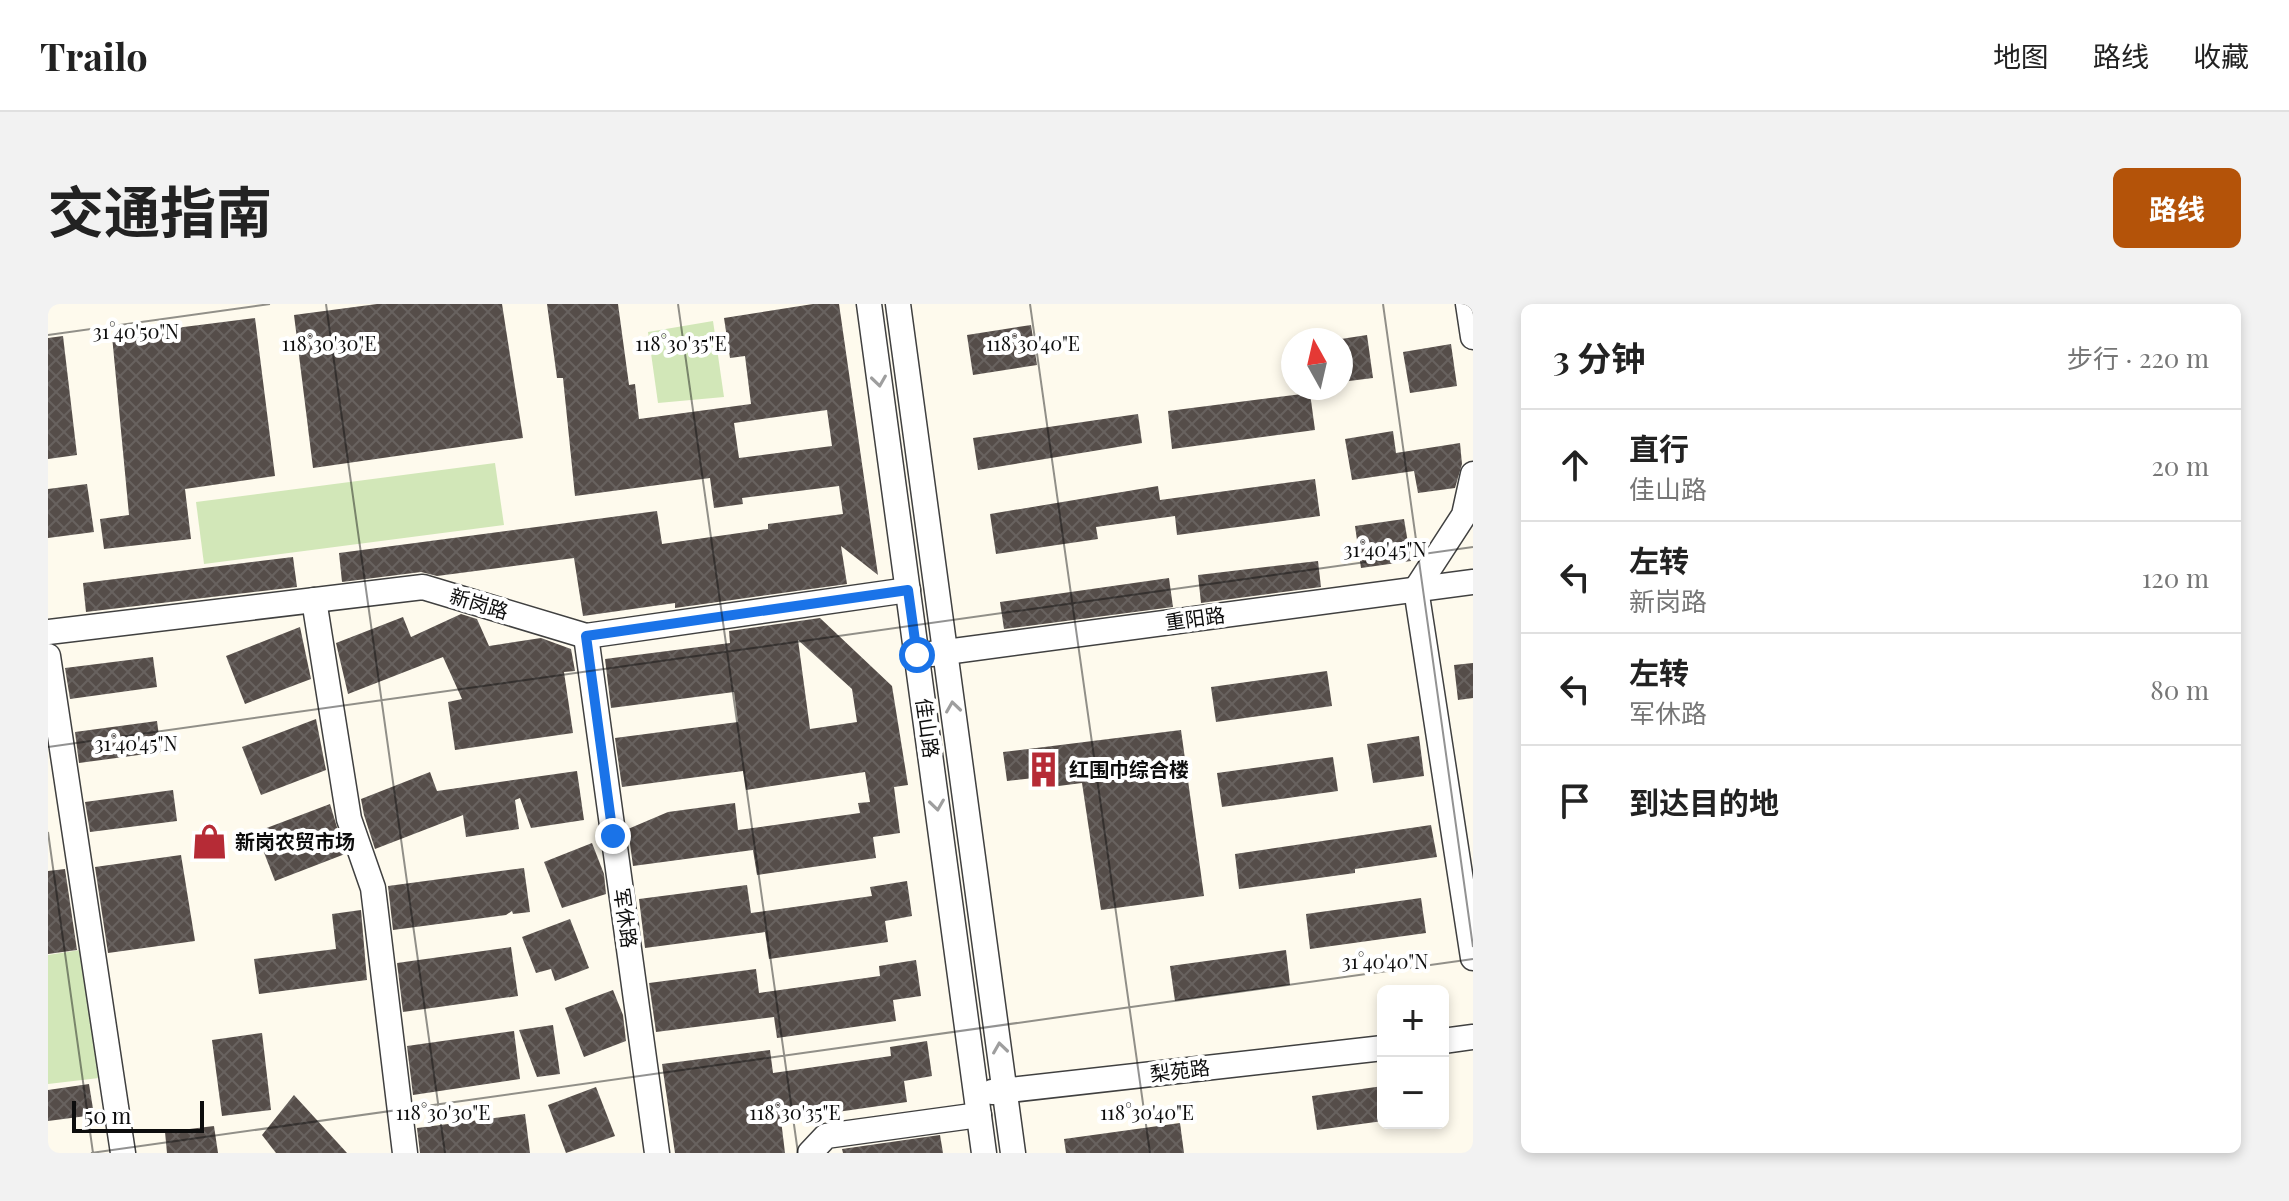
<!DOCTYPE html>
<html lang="zh">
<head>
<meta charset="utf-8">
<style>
	:root { --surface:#fff; --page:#f2f2f2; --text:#222; --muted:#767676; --line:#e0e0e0; --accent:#b45309 }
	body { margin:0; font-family:"Playfair Display","Noto Sans SC",serif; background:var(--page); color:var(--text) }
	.controls { position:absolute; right:24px; bottom:24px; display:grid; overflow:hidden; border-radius:12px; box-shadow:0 4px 12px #0003 }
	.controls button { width:72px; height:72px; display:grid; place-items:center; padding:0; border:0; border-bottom:2px solid var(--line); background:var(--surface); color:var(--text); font:40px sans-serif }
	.compass { position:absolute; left:1233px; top:24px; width:72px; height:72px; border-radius:50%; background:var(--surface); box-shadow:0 4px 12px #0003; rotate:352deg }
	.scale { position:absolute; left:24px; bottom:20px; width:132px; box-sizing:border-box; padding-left:8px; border:4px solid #0d0d0d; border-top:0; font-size:22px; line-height:28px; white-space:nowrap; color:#0d0d0d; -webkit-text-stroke:6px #fff; paint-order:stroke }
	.stop { position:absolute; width:24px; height:24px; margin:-18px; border:6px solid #1a73e8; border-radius:50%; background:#fff }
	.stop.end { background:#1a73e8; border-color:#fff; box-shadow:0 2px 8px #0008 }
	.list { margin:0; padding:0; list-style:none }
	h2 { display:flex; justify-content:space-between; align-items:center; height:104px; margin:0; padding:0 32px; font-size:34px }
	h2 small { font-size:26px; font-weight:400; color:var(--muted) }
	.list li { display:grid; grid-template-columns:52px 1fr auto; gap:24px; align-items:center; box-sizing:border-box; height:112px; padding:0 32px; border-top:2px solid var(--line) }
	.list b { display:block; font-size:30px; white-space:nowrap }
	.list p { margin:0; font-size:26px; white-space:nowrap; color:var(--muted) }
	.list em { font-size:26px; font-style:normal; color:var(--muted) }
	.icon { flex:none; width:44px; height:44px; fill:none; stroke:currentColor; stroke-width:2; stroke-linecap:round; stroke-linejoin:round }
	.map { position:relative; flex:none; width:1425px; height:849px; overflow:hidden; border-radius:12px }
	header { display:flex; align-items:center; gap:48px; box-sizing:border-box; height:112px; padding:0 40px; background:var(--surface); border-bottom:2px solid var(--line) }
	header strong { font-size:38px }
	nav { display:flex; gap:44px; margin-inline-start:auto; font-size:28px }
	.intro { display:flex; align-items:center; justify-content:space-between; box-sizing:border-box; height:192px; padding:0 48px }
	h1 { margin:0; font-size:56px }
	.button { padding:20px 36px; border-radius:12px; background:var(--accent); color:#fff; font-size:28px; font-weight:700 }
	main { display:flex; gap:48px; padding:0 48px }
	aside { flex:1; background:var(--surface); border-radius:12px; box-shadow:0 4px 12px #0003 }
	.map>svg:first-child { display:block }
	.grass { fill:#d2e7b8 }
	.building { fill:url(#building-cross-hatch); fill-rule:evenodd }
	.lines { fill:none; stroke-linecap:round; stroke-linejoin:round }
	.minor-casing { stroke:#404040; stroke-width:27 }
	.minor { stroke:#fff; stroke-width:24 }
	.oneway { stroke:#9e9e9e }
	.route { stroke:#1a73e8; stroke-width:10 }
	.ticks { fill:none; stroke:#0d0d0d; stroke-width:2; stroke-opacity:0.45 }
	.labels { text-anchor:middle; stroke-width:8; stroke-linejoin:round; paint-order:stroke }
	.street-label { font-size:20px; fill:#0d0d0d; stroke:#fff }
	.poi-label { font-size:20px; font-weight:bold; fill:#0d0d0d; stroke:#fff; text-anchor:start }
	.ticks-label { font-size:20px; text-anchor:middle; fill:#0d0d0d; stroke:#fff; stroke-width:8; stroke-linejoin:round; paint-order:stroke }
</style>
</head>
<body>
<header>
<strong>Trailo</strong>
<nav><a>地图</a><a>路线</a><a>收藏</a></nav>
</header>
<div class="intro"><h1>交通指南</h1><a class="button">路线</a></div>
<main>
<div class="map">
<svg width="1425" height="849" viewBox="0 0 1425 849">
	<defs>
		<pattern id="building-cross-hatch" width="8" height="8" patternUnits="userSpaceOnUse" patternTransform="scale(2)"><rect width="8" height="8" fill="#554d49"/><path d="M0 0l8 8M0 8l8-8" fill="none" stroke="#68625f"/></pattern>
	</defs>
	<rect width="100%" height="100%" fill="#fefaed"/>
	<g class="grass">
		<path d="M665 17 676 93 610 99 600 28Z"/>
		<path d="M447 159 456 221 156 260 148 198Z"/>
		<path d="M32 646 51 774 0 780V651Z"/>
	</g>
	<g class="building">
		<path d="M329 0H454L475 134 265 164 246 11Z"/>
		<path d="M499 0H570L581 81 587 80 591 115 703 100 697 52 682 54 676 14 765 0H791L830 271 793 242 799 280 627 304V299L535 312 526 254 389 272 373 268 294 278 291 249 609 207 614 240 720 225V220L795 210 791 182 694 194 695 200 666 204 662 174 527 192 515 74H509ZM779 106 784 142 691 154 686 119Z"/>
		<path d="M207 14 227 172 137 185 143 235 56 245 52 215 81 211 64 32Z"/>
		<path d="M983 21 989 61 925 71 919 31Z"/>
		<path d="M1319 31 1325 74 1293 78V35Z"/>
		<path d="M15 32 29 151 0 155V34Z"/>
		<path d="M1403 40 1409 82 1362 89 1355 48Z"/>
		<path d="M1262 89 1267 126 1124 145 1120 107Z"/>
		<path d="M1090 110 1094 139 930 166 925 134Z"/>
		<path d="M1345 127 1348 149 1412 139 1414 160 1407 184 1370 189 1366 167 1304 176 1297 135Z"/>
		<path d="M1267 175 1272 212 1129 231 1127 212 1048 223 1050 235 948 250 942 210 1110 182 1112 196Z"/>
		<path d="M39 180 46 228 0 234V185Z"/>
		<path d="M1356 215 1363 257 1313 264 1307 222Z"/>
		<path d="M245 253 249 283 38 308 35 279Z"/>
		<path d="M1270 257 1273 283 1153 299 1150 271Z"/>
		<path d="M1121 274 1125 303 956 325 952 298Z"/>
		<path d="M413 310 429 315 441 342 493 334 523 345 527 367 516 368 525 429 407 446 400 398 414 395 395 353 300 390 288 339 355 313 363 333Z"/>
		<path d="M772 314 844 382 860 481 846 483 852 529 825 533 828 554 709 571 705 546 585 562 580 525 620 508 687 499 690 526 812 509 810 499 822 498 817 468 698 486 695 467 574 483 567 434 690 418 686 388 563 404 557 355 682 339 681 327ZM750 336 804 385 809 418 762 425Z"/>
		<path d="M252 323 263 375 197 400 178 352Z"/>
		<path d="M105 353 109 383 22 395 17 364Z"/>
		<path d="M1425 359V394L1410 396 1406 361Z"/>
		<path d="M1279 367 1284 402 1168 418 1163 383Z"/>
		<path d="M268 415 278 466 213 491 194 443Z"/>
		<path d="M109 417 113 448 31 459 27 428Z"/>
		<path d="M1133 426 1156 592 1053 606 1034 479 987 485 986 474 959 477 955 448Z"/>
		<path d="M1371 432 1376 472 1325 479 1319 440Z"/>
		<path d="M1285 453 1290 487 1174 503 1169 469Z"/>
		<path d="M529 467 536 516 483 524 472 494 467 496 471 525 418 533 415 511 327 545 316 511 313 495 382 468 389 487Z"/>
		<path d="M125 486 129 517 42 528 37 498Z"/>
		<path d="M282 500 297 550 227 577 208 528Z"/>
		<path d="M1383 521 1389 553 1307 565V569L1191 585 1187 550Z"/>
		<path d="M544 539 556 570 558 590 514 604 496 558Z"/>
		<path d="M133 551 147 637 60 649 47 563Z"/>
		<path d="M476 564 482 608 465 610 464 607 458 611 345 626 340 582Z"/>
		<path d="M17 565 29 646 0 650V567Z"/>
		<path d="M859 577 864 612 837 617 840 638 721 655 717 628 597 644 591 595 699 581 703 609 824 592 822 583Z"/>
		<path d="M1373 594 1378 629 1262 645 1258 610Z"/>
		<path d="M313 606 319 676 211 690 206 655 288 645 284 610Z"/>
		<path d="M522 615 541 664 507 677 503 665 488 669 474 633Z"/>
		<path d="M463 643 470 692 355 708 349 659Z"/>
		<path d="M1238 646 1242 681 1127 697 1122 662Z"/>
		<path d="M868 656 873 692 845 696 848 717 729 734 726 713 608 728 601 679 708 665 711 689 832 672 831 662Z"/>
		<path d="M565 686 575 711 578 737 536 753 517 704Z"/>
		<path d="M505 721 512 770 489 773 471 726Z"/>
		<path d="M466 727 472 775 365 791 359 742Z"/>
		<path d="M214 729 223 806 174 812 164 736Z"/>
		<path d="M879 737 884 772 856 777 859 798 733 816 737 849H627L614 760 722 746 725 769 843 752 842 743Z"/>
		<path d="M41 780 46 811 0 817V786Z"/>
		<path d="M1335 782V817L1269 826 1264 792Z"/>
		<path d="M548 783 567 832 518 849 500 801Z"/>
		<path d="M246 791 299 849H228L214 831Z"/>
		<path d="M477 810 482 849H372L369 824Z"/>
		<path d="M1132 819 1136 849H1018L1016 835Z"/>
		<path d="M166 822 170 849H119L117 828Z"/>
		<path d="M892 831 895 849H795L794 845Z"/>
	</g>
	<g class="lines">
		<defs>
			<g id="minor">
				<path d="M821 0 936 849"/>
				<path d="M850 0 965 849"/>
				<path d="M1420 0 1425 33"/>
				<path d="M1425 170 1416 211 1368 285 1425 654"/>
				<path d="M266 296 301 515 325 584 357 849"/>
				<path d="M0 328 375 283 538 332 860 286"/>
				<path d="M538 332 609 849"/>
				<path d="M883 350 1425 278"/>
				<path d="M0 352 75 849"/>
				<path d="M1395 737 1425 733"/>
				<path d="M944 788 1335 744"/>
				<path d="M762 849 778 832 931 811"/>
			</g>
		</defs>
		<use href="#minor" class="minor-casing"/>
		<use href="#minor" class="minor"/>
	</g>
	<defs><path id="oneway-chevron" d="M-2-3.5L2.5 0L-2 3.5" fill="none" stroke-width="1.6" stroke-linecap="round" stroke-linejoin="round" transform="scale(2)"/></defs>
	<g class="oneway">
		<use href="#oneway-chevron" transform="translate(831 77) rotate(82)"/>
		<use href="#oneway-chevron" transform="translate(905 403) rotate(-98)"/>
		<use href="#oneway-chevron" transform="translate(889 501) rotate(82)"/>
		<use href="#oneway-chevron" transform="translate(952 744) rotate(-98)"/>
	</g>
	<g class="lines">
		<path class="route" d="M565 532 538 332 860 286 869 351"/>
	</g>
	<path class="ticks" d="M278 0 397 849M630 0 750 849M982 0 1102 849M1335 0 1425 643M0 31 222 0M0 443 1425 243M0 528 45 849M43 849 1425 655"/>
	<defs>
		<symbol id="building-bare" viewBox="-9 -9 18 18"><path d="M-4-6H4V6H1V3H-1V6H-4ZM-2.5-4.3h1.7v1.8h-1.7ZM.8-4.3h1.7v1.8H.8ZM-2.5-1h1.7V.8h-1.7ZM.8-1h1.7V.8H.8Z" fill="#b62b36" stroke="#fff" stroke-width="2.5" paint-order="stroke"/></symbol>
		<symbol id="shop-bare" viewBox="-9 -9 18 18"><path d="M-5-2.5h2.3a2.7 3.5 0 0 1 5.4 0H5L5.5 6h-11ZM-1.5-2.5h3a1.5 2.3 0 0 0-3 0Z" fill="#b62b36" stroke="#fff" stroke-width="2.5" paint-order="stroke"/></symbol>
	</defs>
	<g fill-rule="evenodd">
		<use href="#building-bare" x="970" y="440" width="51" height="51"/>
		<use href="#shop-bare" x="136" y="512" width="51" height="51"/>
	</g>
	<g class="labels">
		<g class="street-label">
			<text transform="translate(431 300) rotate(17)" y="7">新岗路</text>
			<text transform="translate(1147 315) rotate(-8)" y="7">重阳路</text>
			<text transform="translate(879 424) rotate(82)" y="7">佳山路</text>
			<text transform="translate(577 614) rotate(82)" y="7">军休路</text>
			<text transform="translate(1132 767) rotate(-7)" y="7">梨苑路</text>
		</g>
		<g class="poi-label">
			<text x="1021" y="473">红围巾综合楼</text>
			<text x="187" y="545">新岗农贸市场</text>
		</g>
	</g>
	<g class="ticks-label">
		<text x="88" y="35">31°40'50"N</text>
		<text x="281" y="47">118°30'30"E</text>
		<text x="633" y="47">118°30'35"E</text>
		<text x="985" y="47">118°30'40"E</text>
		<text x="1337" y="253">31°40'45"N</text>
		<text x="88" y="447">31°40'45"N</text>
		<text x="1337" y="665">31°40'40"N</text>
		<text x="395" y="816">118°30'30"E</text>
		<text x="747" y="816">118°30'35"E</text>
		<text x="1099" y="816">118°30'40"E</text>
	</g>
</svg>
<div class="controls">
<button>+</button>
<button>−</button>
</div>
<svg class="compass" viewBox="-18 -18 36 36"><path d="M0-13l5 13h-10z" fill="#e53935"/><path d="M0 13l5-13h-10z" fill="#767676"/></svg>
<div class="scale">50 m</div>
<div class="stop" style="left:869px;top:351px"></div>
<div class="stop end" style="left:565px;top:532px"></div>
</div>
<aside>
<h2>3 分钟<small>步行 · 220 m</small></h2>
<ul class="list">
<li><svg class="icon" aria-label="ahead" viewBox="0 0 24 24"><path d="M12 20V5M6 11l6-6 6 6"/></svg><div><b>直行</b><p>佳山路</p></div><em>20 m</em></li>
<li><svg class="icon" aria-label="left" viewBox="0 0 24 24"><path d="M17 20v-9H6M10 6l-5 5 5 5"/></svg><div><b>左转</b><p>新岗路</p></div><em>120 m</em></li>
<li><svg class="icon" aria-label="left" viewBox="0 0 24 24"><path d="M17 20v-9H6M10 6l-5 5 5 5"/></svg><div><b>左转</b><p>军休路</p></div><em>80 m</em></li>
<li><svg class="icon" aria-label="arrive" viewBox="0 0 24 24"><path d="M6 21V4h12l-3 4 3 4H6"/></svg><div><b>到达目的地</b></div></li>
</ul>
</aside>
</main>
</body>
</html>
